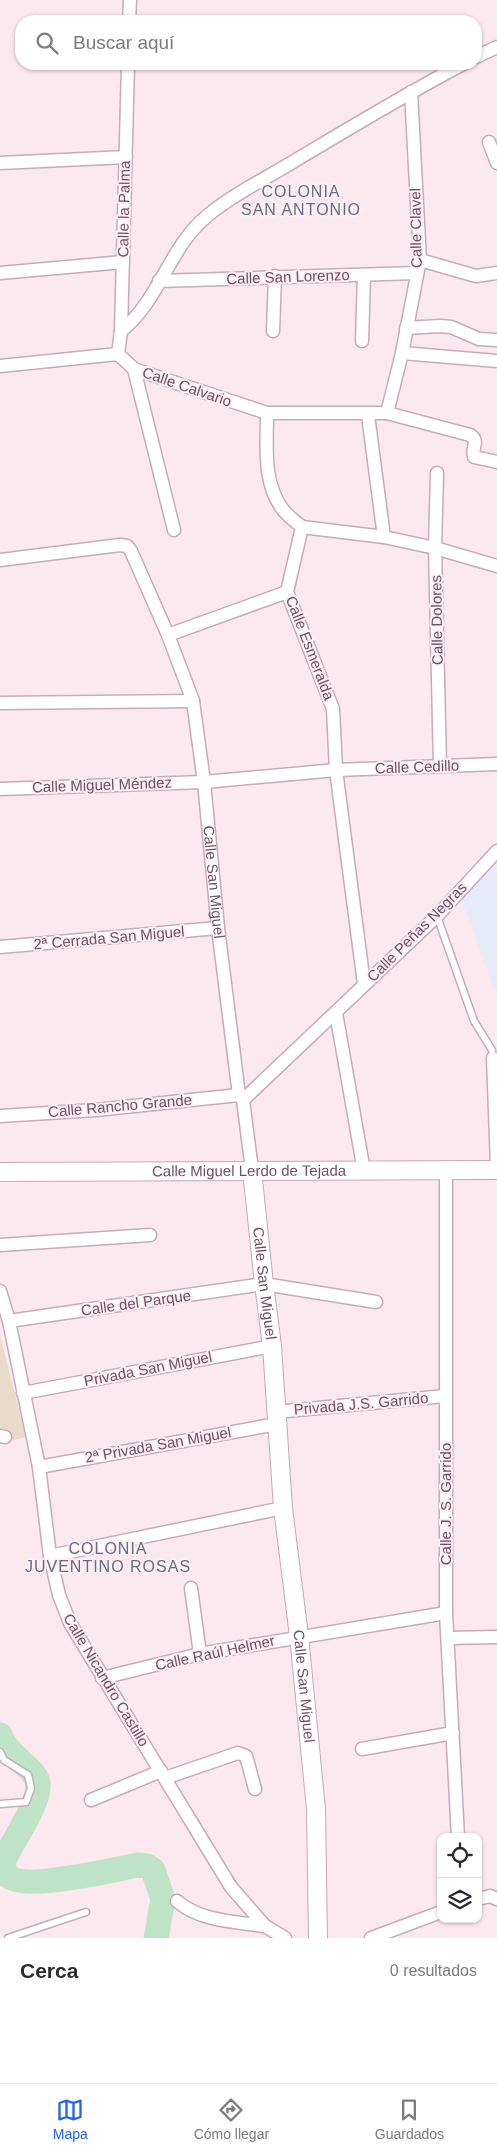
<!DOCTYPE html>
<html lang="es">
<head>
<meta charset="utf-8">
<style>
	:root { --surface:#fff; --page:#f2f2f3; --text:#2b2b33; --muted:#7c7c81; --line:#e1e1e2; --accent:#2563eb }
	body { margin:0; font-family:Arial,sans-serif; background:var(--page); color:var(--text) }
	.controls { position:absolute; right:15px; bottom:15px; display:grid; overflow:hidden; border-radius:10px; box-shadow:0 1px 4px #0004 }
	.controls button { width:45px; height:45px; display:grid; place-items:center; padding:0; border:0; border-bottom:1px solid var(--line); background:var(--surface); color:var(--text); font:25px sans-serif }
	.list { margin:0; padding:0; list-style:none }
	h2 { display:flex; justify-content:space-between; align-items:center; height:65px; margin:0; padding:0 20px; font-size:21px }
	h2 small { font-size:16px; font-weight:400; color:var(--muted) }
	.icon { flex:none; width:28px; height:28px; fill:none; stroke:currentColor; stroke-width:2; stroke-linecap:round; stroke-linejoin:round }
	.map { position:relative; flex:none; width:497px; height:1938px; overflow:hidden }
	.search { position:absolute; background:var(--surface); box-shadow:0 1px 4px #0004; left:15px; right:15px; top:15px; height:55px; display:flex; align-items:center; gap:12px; box-sizing:border-box; padding:0 18px; border-radius:20px; color:var(--muted); font-size:19px }
	.sheet { height:145px; background:var(--surface) }
	nav { display:flex; justify-content:space-around; align-items:center; box-sizing:border-box; height:70px; border-top:1px solid var(--line); background:var(--surface); font-size:14px; color:var(--muted) }
	nav a { display:grid; justify-items:center; gap:2px }
	nav .on { color:var(--accent) }
	.map>svg:first-child { display:block }
	.education { fill:#e6ebf7 }
	.green { fill:#e7dcc9 }
	.lines { fill:none; stroke-linecap:round; stroke-linejoin:round }
	.river { stroke:#bfe3c6; stroke-width:25 }
	.lane-casing { stroke:#c7abba; stroke-width:9 }
	.street-casing { stroke:#c7abba; stroke-width:15 }
	.secondary-casing { stroke:#c7a7b8; stroke-width:20 }
	.lane { stroke:#fff; stroke-width:6 }
	.street { stroke:#fff; stroke-width:12 }
	.secondary { stroke:#fff; stroke-width:18 }
	.labels { text-anchor:middle; stroke-width:4; stroke-linejoin:round; paint-order:stroke }
	.street-label { font-size:15px; fill:#734f65; stroke:#fdeff4 }
	.neighbourhood-label { font-size:16px; letter-spacing:1px; fill:#626e88; stroke:#fdeff4 }
</style>
</head>
<body>
<div class="map">
<svg width="497" height="1938" viewBox="0 0 497 1938">
	<rect width="100%" height="100%" fill="#fbe9ef"/>
	<path class="education" d="M497 864V996L461 899Z"/>
	<path class="green" d="M0 1335 26 1437 2 1443 0 1435Z"/>
	<g class="lines">
		<path class="river" d="M0 1735C8 1754 19 1758 32 1772 38 1778 39 1786 37 1794 34 1810 12 1843 4 1860 4 1864 3 1870 6 1874 21 1893 115 1869 138 1865L147 1866 153 1870 163 1899 156 1938"/>
		<defs>
			<g id="lane">
				<path d="M437 916 474 1021 492 1050"/>
				<path d="M0 1752 4 1760 28 1775 31 1788 26 1802 0 1804"/>
				<path d="M8 1938 86 1912"/>
			</g>
			<g id="street">
				<path d="M129 21 130 0"/>
				<path d="M476 57 497 47"/>
				<path d="M489 142 497 163"/>
				<path d="M0 163 126 157"/>
				<path d="M420 260 476 276 497 273"/>
				<path d="M0 273 123 262"/>
				<path d="M159 281 417 273"/>
				<path d="M406 328 440 326 451 327 479 339 497 340"/>
				<path d="M121 331C160 300 169 247 207 216 232 195 263 180 291 163 348 129 404 95 463 64"/>
				<path d="M273 331 275 276"/>
				<path d="M362 341 364 275"/>
				<path d="M402 353 497 361"/>
				<path d="M118 354 121 331 128 64"/>
				<path d="M0 366 118 354 134 369 267 413H387L402 353 420 260 411 92"/>
				<path d="M134 369 174 530"/>
				<path d="M267 413C267 445 262 484 284 511 289 517 296 522 302 527L287 592 333 709 336 770 364 984"/>
				<path d="M387 413 470 435C480 441 471 448 474 457L497 462"/>
				<path d="M368 415 384 537"/>
				<path d="M437 473 435 548 440 766"/>
				<path d="M302 527 384 537 435 548 497 566"/>
				<path id="s1" d="M0 560 120 545 127 546 131 551 168 635 193 701 204 782 218 928 239 1095 243 1100 252 1170"/>
				<path d="M168 635 287 592"/>
				<path d="M0 703 193 701"/>
				<path d="M0 789 204 782 336 770 497 764"/>
				<path d="M0 947 218 928"/>
				<path d="M336 1013 364 1171"/>
				<path d="M493 1058 497 1165"/>
				<path d="M243 1100 437 916 497 851"/>
				<path d="M0 1116 96 1110 239 1095"/>
				<path d="M446 1171V1613L458 1837"/>
				<path d="M0 1245 150 1235"/>
				<path d="M0 1291 9 1321 39 1467 50 1556 59 1595 70 1623 231 1887 265 1926 285 1938"/>
				<path d="M9 1321 264 1284 376 1302"/>
				<path d="M23 1393 272 1346"/>
				<path d="M276 1412 445 1396"/>
				<path d="M0 1436 5 1437"/>
				<path d="M39 1467 277 1424"/>
				<path d="M50 1556 283 1508"/>
				<path d="M191 1588 200 1654"/>
				<path d="M448 1638 497 1637"/>
				<path d="M102 1678 200 1654 446 1613"/>
				<path d="M362 1749 453 1733"/>
				<path d="M165 1778 238 1753 246 1756 255 1789"/>
				<path d="M91 1800 161 1771"/>
				<path d="M478 1899 490 1896 497 1899"/>
				<path d="M177 1901C199 1921 236 1922 265 1926"/>
				<path d="M371 1938 441 1912"/>
			</g>
			<g id="secondary">
				<path id="s2" d="M252 1170 264 1284 272 1346 283 1508 299 1636 316 1809 318 1938"/>
				<path id="s3" d="M0 1172 497 1170"/>
			</g>
		</defs>
		<use href="#lane" class="lane-casing"/>
		<use href="#street" class="street-casing"/>
		<use href="#secondary" class="secondary-casing"/>
		<use href="#lane" class="lane"/>
		<use href="#street" class="street"/>
		<use href="#secondary" class="secondary"/>
	</g>
	<g class="labels">
		<g class="street-label">
			<text transform="translate(124 209) rotate(-89)" y="5">Calle la Palma</text>
			<text transform="translate(416 228) rotate(-91)" y="5">Calle Clavel</text>
			<text transform="translate(288 277) rotate(-2)" y="5">Calle San Lorenzo</text>
			<text transform="translate(187 387) rotate(19)" y="5">Calle Calvario</text>
			<text transform="translate(437 620) rotate(-91)" y="5">Calle Dolores</text>
			<text transform="translate(310 648) rotate(69)" y="5">Calle Esmeralda</text>
			<text transform="translate(417 767) rotate(-2)" y="5">Calle Cedillo</text>
			<text transform="translate(102 785) rotate(-2)" y="5">Calle Miguel Méndez</text>
			<text dy="5" stroke="none"><textPath href="#s1" startOffset="479">Calle San Miguel</textPath></text>
			<text transform="translate(417 932) rotate(-45)" y="5">Calle Peñas Negras</text>
			<text transform="translate(109 938) rotate(-5)" y="5">2ª Cerrada San Miguel</text>
			<text transform="translate(120 1106) rotate(-5)" y="5">Calle Rancho Grande</text>
			<text dy="5" stroke="none"><textPath href="#s3" startOffset="249">Calle Miguel Lerdo de Tejada</textPath></text>
			<text dy="5" stroke="none"><textPath href="#s2" startOffset="114">Calle San Miguel</textPath></text>
			<text transform="translate(136 1303) rotate(-8)" y="5">Calle del Parque</text>
			<text transform="translate(148 1369) rotate(-11)" y="5">Privada San Miguel</text>
			<text transform="translate(361 1404) rotate(-5)" y="5">Privada J.S. Garrido</text>
			<text transform="translate(158 1445) rotate(-10)" y="5">2ª Privada San Miguel</text>
			<text transform="translate(446 1504) rotate(-90)" y="5">Calle J. S. Garrido</text>
			<text transform="translate(215 1653) rotate(-12)" y="5">Calle Raúl Helmer</text>
			<text transform="translate(106 1680) rotate(59)" y="5">Calle Nicandro Castillo</text>
			<text dy="5" stroke="none"><textPath href="#s2" startOffset="519">Calle San Miguel</textPath></text>
		</g>
		<g class="neighbourhood-label">
			<text x="301" y="197">COLONIA<tspan x="301" dy="18">SAN ANTONIO</tspan></text>
			<text x="108" y="1554">COLONIA<tspan x="108" dy="18">JUVENTINO ROSAS</tspan></text>
		</g>
	</g>
</svg>
<div class="controls">
<button><svg class="icon" aria-label="locate" viewBox="0 0 24 24"><circle cx="12" cy="12" r="6"/><path d="M12 2v4M12 18v4M2 12h4M18 12h4"/></svg></button>
<button><svg class="icon" aria-label="layers" viewBox="0 0 24 24"><path d="M12 4l9 5-9 5-9-5zM3 14l9 5 9-5"/></svg></button>
</div>
<div class="search"><svg class="icon" aria-label="search" viewBox="0 0 24 24"><circle cx="10" cy="10" r="6"/><path d="M15 15l6 6"/></svg>Buscar aquí</div>
</div>
<section class="sheet">
<h2>Cerca<small>0 resultados</small></h2>
<ul class="list">
</ul>
</section>
<nav>
<a class="on"><svg class="icon" aria-label="map" viewBox="0 0 24 24"><path d="M3 6l6-2 6 2 6-2v14l-6 2-6-2-6 2zM9 4v14M15 6v14"/></svg>Mapa</a>
<a><svg class="icon" aria-label="directions" viewBox="0 0 24 24"><path d="M12 3l9 9-9 9-9-9zM9 14v-3h6M13 9l2 2-2 2"/></svg>Cómo llegar</a>
<a><svg class="icon" aria-label="saved" viewBox="0 0 24 24"><path d="M7 4h10v16l-5-4-5 4z"/></svg>Guardados</a>
</nav>
</body>
</html>
